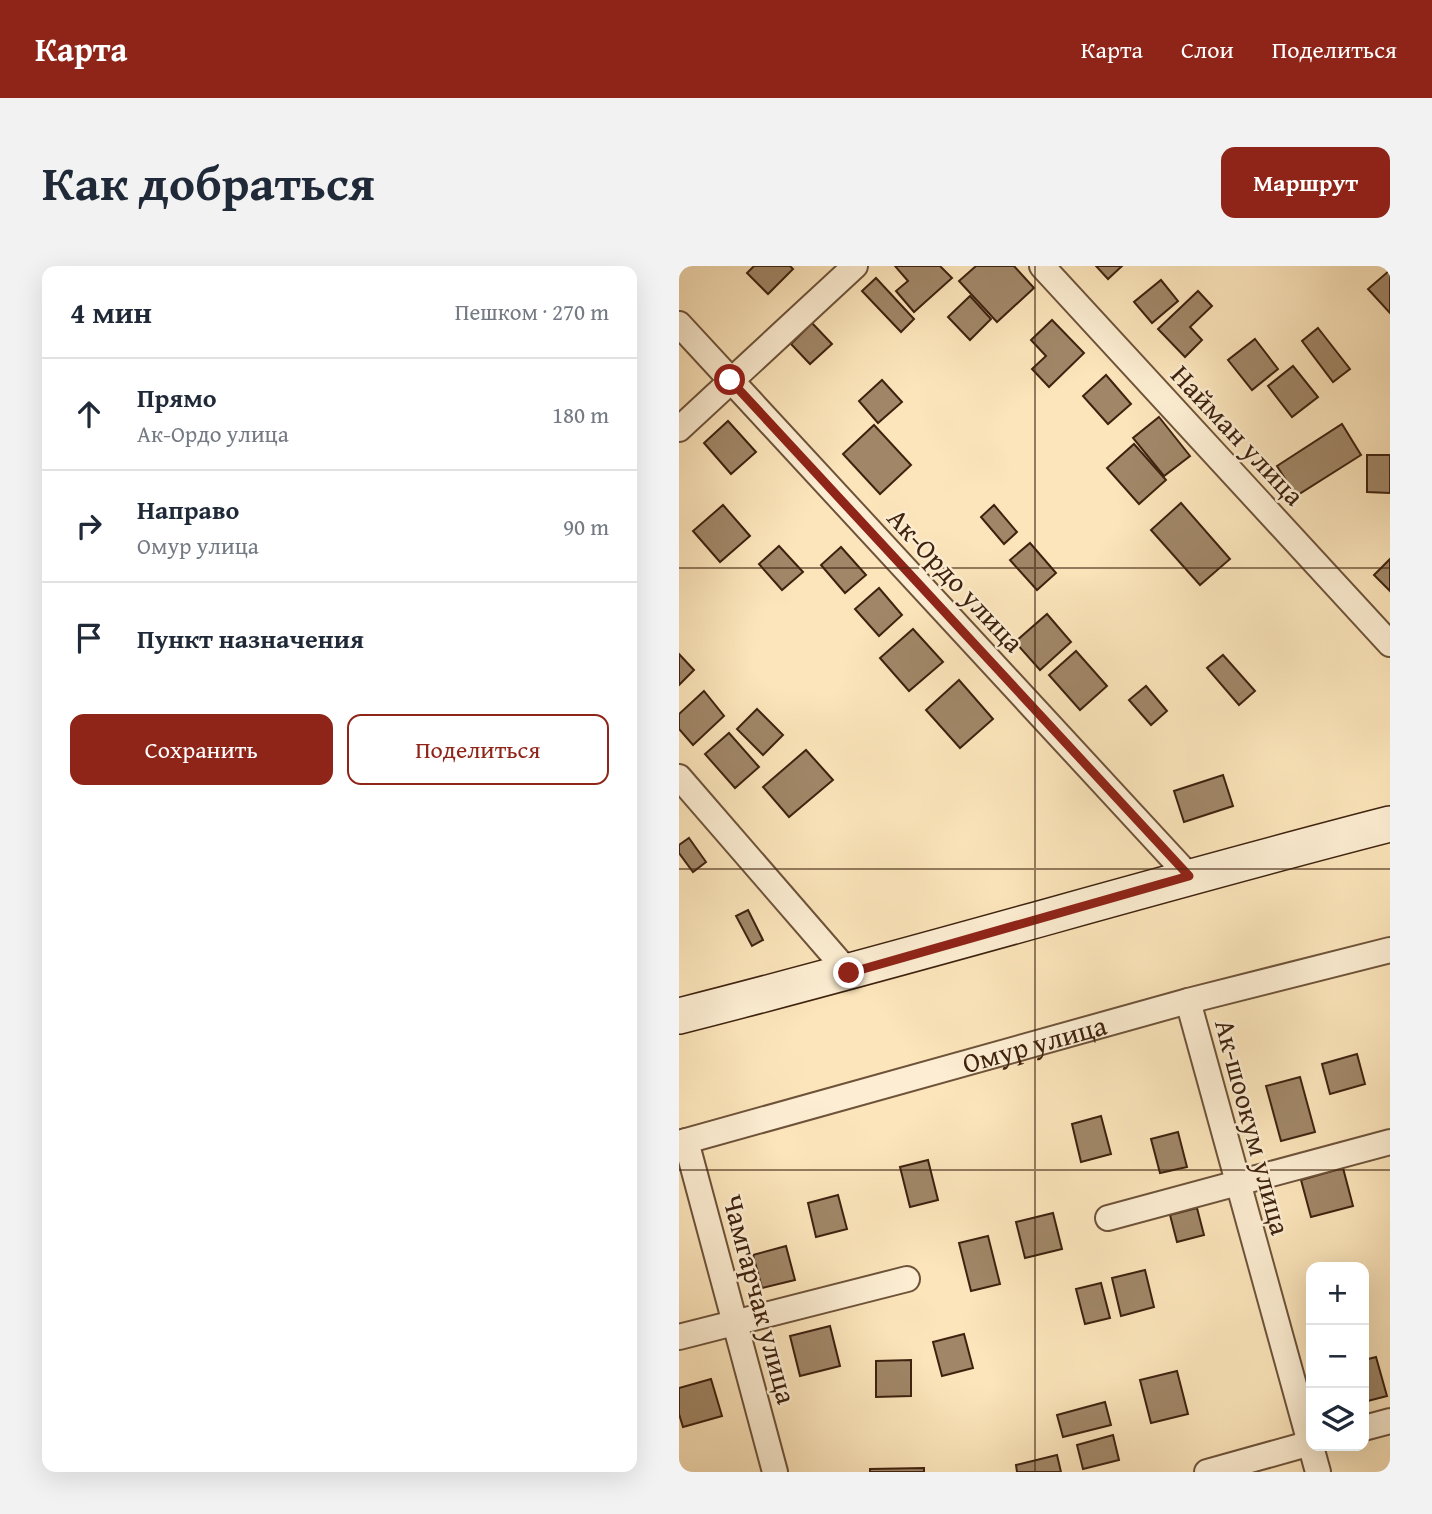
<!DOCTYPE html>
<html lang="ru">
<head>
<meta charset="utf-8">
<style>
	:root { --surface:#fff; --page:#f2f2f3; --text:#1f2937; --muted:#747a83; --line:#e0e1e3; --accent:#8f2418 }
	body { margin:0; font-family:"Gentium Book Plus",serif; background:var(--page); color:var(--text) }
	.controls { position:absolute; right:21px; bottom:21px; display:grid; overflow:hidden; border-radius:14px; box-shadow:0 7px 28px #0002 }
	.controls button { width:63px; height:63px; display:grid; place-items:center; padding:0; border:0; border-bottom:2px solid var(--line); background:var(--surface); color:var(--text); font:35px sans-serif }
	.stop { position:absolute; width:21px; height:21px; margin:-16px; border:5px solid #8f2418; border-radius:50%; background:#fff }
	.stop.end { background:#8f2418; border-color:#fff; box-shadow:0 2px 7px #0008 }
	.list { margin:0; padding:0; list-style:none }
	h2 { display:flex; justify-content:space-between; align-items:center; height:91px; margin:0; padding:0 28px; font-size:30px }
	h2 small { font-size:23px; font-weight:400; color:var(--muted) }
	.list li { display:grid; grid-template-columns:46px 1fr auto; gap:21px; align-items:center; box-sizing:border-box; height:112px; padding:0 28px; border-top:2px solid var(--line) }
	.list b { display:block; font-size:26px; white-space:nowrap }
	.list p { margin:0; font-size:23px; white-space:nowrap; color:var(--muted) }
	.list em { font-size:23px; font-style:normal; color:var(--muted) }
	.actions { display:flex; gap:14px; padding:21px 28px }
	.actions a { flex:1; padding:16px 0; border:2px solid var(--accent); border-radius:14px; text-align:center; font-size:24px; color:var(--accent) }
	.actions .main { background:var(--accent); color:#fff }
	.icon { flex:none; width:38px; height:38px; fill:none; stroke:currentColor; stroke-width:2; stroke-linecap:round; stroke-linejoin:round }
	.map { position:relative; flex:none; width:711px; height:1206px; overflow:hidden; border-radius:14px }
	header { display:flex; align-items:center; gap:42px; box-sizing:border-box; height:98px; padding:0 35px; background:var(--accent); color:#fff }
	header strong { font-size:33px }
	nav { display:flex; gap:38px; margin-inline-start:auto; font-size:24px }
	.intro { display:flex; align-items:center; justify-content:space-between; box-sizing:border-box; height:168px; padding:0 42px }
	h1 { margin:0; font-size:49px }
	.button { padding:18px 32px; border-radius:14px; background:var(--accent); color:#fff; font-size:24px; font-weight:700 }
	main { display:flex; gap:42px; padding:0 42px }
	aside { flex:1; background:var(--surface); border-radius:14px; box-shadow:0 7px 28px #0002 }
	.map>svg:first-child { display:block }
	.building { fill:#a18768; stroke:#3e220f; stroke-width:2 }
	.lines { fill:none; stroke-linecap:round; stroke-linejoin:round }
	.street-casing { stroke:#6e533a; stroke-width:28 }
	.secondary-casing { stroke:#3e220f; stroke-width:38 }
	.street { stroke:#fdeed3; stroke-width:24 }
	.secondary { stroke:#fdeed3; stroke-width:35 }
	.route { stroke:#8f2418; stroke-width:9 }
	.grid { fill:none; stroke:#3e220f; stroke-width:2; stroke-opacity:0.55 }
	.labels { text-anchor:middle; stroke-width:5; stroke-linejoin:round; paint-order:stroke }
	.street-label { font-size:28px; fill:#3e220f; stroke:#fdeed3 }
</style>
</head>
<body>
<header>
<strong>Карта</strong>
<nav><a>Карта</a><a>Слои</a><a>Поделиться</a></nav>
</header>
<div class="intro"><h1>Как добраться</h1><a class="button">Маршрут</a></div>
<main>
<aside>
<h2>4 мин<small>Пешком · 270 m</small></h2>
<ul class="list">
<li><svg class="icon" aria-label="ahead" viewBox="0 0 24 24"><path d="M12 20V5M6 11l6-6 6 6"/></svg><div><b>Прямо</b><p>Ак-Ордо улица</p></div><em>180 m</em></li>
<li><svg class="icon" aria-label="right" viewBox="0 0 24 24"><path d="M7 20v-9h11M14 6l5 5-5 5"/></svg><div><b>Направо</b><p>Омур улица</p></div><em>90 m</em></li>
<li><svg class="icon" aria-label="arrive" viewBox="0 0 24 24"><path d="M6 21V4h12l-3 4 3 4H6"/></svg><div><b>Пункт назначения</b></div></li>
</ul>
<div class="actions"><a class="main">Сохранить</a><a>Поделиться</a></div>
</aside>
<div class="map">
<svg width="711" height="1206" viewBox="0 0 711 1206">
	<rect width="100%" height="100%" fill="#fce5bb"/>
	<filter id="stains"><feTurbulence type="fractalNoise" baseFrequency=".00286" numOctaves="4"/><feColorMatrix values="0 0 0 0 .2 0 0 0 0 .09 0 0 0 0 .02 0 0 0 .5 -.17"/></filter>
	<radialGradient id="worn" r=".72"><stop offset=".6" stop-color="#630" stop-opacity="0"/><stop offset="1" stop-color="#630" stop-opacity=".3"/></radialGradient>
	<g class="building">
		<path d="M75 0H111L114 3 89 28 68 7Z"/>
		<path d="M216 0H261L273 12 235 46 217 25 229 15Z"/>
		<path d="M297 0H335L355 22 318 56 280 15Z"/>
		<path d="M417 0H443L429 13Z"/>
		<path d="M711 4V47L689 23Z"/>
		<path d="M197 12 235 53 222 66 183 25Z"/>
		<path d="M482 14 499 35 473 57 455 36Z"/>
		<path d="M519 25 533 40 511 61 523 74 506 91 479 63Z"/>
		<path d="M291 30 312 53 291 74 269 51Z"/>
		<path d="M373 54 405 87 370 121 353 103 367 90 352 74Z"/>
		<path d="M133 57 153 78 131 98 112 78Z"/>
		<path d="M639 62 671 103 654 116 623 75Z"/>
		<path d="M576 73 599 103 573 124 549 94Z"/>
		<path d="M614 100 639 131 613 151 589 120Z"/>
		<path d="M427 109 452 138 429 158 404 130Z"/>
		<path d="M203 114 223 136 199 157 180 135Z"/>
		<path d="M480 151 511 190 485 210 454 172Z"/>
		<path d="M49 155 77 186 52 208 25 177Z"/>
		<path d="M663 158 682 189 617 230 598 200Z"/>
		<path d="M195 159 232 199 201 228 164 188Z"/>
		<path d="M455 178 487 214 460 238 428 202Z"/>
		<path d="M688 189H711V227L688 226Z"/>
		<path d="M502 237 551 293 521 319 472 264Z"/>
		<path d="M44 239 71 270 41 296 14 265Z"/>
		<path d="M315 239 338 266 325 278 302 251Z"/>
		<path d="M351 277 377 307 358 324 331 294Z"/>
		<path d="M100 280 124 306 103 324 80 298Z"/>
		<path d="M162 281 187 309 166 327 142 299Z"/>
		<path d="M711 293V325L695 309Z"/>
		<path d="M200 322 223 349 200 370 176 343Z"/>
		<path d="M368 348 392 376 361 404 336 376Z"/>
		<path d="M234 363 264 396 230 425 201 392Z"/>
		<path d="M397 385 428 420 401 444 370 409Z"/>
		<path d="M0 388 15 404 0 419Z"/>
		<path d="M544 389 576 425 560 439 528 402Z"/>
		<path d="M280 414 314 453 281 482 247 444Z"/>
		<path d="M467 420 488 445 472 459 450 434Z"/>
		<path d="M25 425 45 450 14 479 0 463V448Z"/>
		<path d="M78 443 104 469 84 489 58 463Z"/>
		<path d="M50 467 80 501 56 522 26 488Z"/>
		<path d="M127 484 154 514 110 551 84 521Z"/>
		<path d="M544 509 554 540 505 556 495 525Z"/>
		<path d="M10 572 27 596 14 606 0 587V579Z"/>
		<path d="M69 644 84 674 73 680 57 650Z"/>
		<path d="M678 788 686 818 651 828 643 798Z"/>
		<path d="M621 811 636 866 602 875 587 820Z"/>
		<path d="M422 850 432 888 402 896 393 858Z"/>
		<path d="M499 866 508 901 481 907 472 873Z"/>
		<path d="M249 894 259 934 231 941 221 901Z"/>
		<path d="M664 902 674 940 632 951 622 914Z"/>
		<path d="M159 929 168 963 137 971 129 937Z"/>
		<path d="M518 942 525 969 498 976 491 949Z"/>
		<path d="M374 947 383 983 346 992 337 956Z"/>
		<path d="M309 970 321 1018 292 1025 280 977Z"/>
		<path d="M107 980 116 1014 83 1022 74 989Z"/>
		<path d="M466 1004 475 1041 442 1050 433 1012Z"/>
		<path d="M422 1017 431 1052 406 1058 397 1023Z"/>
		<path d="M151 1060 161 1100 121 1110 111 1070Z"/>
		<path d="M285 1068 294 1102 263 1110 254 1076Z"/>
		<path d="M697 1091 708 1130 685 1136V1094Z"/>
		<path d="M232 1094V1130L197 1131V1095Z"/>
		<path d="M498 1105 509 1148 472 1157 461 1114Z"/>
		<path d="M32 1113 43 1150 4 1161 0 1148V1122Z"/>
		<path d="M426 1136 432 1159 384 1171 378 1149Z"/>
		<path d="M434 1169 440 1194 404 1203 398 1179Z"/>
		<path d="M378 1189 382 1206H338L337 1199Z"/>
		<path d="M245 1202V1206H191V1203Z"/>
	</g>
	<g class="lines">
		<defs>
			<g id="street">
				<path d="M363 0 711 378"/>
				<path d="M0 58 510 610"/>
				<path d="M0 163 176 0"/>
				<path d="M0 511 170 707"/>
				<path d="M509 735 639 1206"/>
				<path d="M7 875 96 1206"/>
				<path id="s1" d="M0 877 509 735 711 684"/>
				<path d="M429 952 711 876"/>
				<path d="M0 1071 228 1013"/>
				<path d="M685 1162 711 1155"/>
				<path d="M528 1206 632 1177"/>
			</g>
			<path id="secondary" d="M0 750C238 690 473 619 711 558"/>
		</defs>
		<use href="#street" class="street-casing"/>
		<use href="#secondary" class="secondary-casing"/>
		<use href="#street" class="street"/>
		<use href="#secondary" class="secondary"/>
	</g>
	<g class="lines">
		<path class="route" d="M51 114 510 610 170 707"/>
	</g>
	<path class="grid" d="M356 0V1206M0 302H711M0 603H711M0 904H711"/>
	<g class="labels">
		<g class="street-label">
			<text transform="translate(559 169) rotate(47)" y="10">Найман улица</text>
			<text transform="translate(277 314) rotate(47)" y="10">Ак-Ордо улица</text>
			<text dy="10" stroke="none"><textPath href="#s1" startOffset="369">Омур улица</textPath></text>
			<text transform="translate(574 861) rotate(75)" y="10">Ак-шоокум улица</text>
			<text transform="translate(81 1033) rotate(75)" y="10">Чамгарчак улица</text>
		</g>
	</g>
	<rect width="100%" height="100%" filter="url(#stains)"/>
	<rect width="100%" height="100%" fill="url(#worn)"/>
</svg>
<div class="controls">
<button>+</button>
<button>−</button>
<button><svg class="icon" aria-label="layers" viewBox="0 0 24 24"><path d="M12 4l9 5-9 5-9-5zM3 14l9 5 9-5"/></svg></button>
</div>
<div class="stop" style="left:51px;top:114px"></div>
<div class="stop end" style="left:170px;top:707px"></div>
</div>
</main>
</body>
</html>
